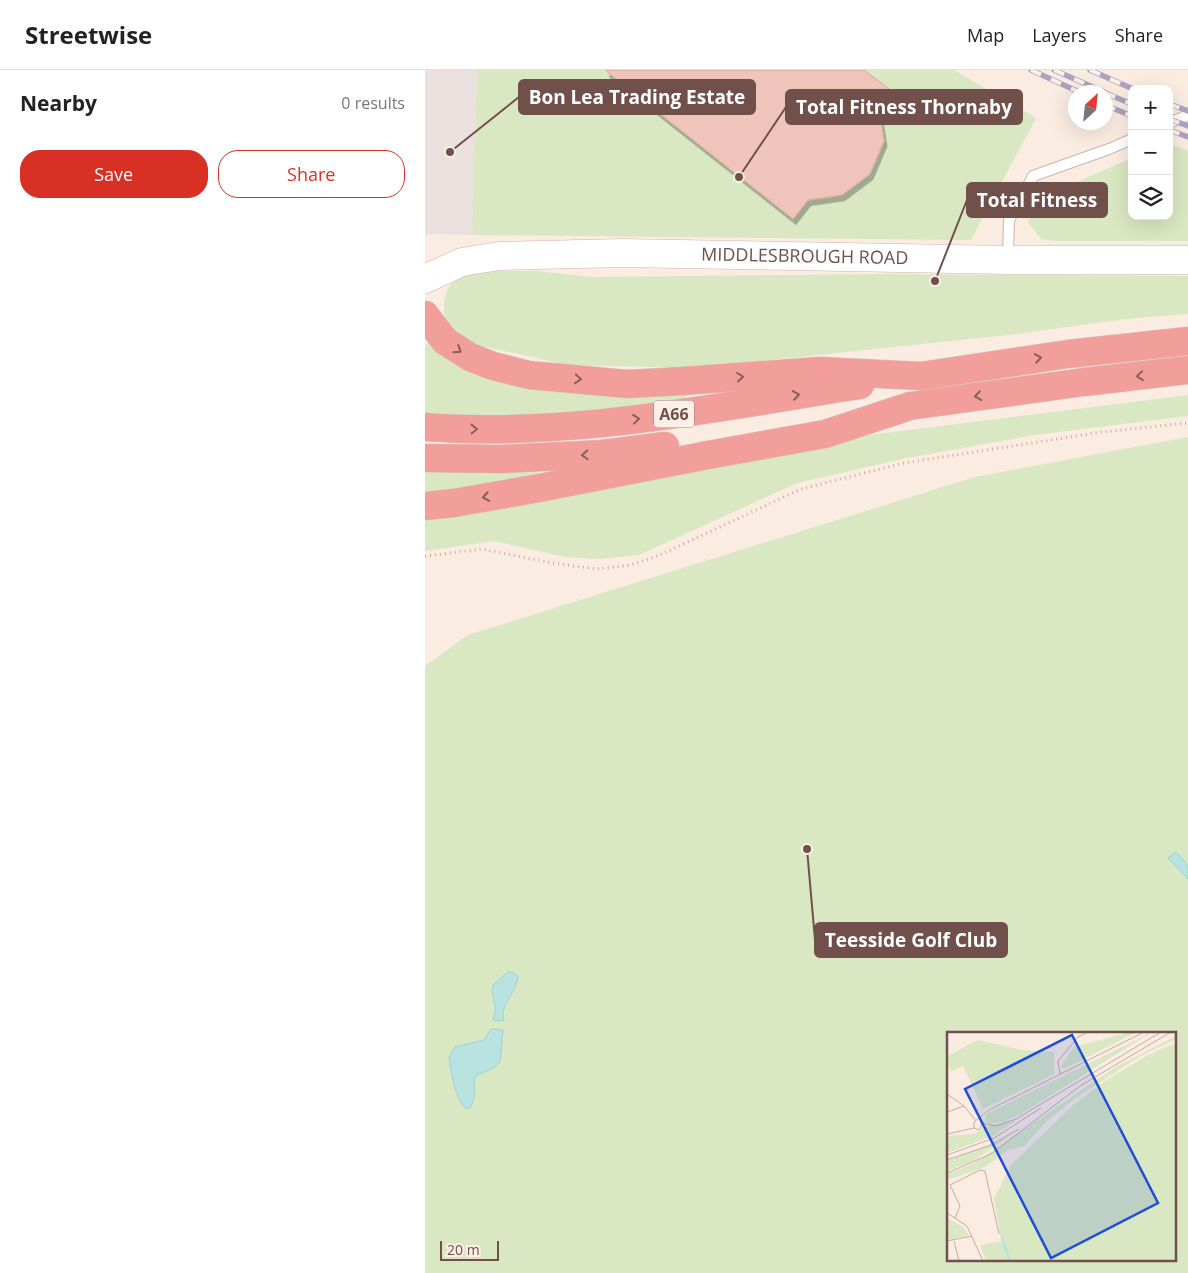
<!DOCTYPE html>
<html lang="en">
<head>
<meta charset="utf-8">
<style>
	:root { --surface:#fff; --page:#f2f2f2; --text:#222; --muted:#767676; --line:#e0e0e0; --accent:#d93025 }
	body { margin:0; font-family:"Open Sans",sans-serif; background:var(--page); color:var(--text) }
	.controls { position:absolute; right:15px; top:15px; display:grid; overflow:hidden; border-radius:10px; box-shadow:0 5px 20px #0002 }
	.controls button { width:45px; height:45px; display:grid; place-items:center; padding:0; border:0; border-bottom:1px solid var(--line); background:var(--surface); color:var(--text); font:25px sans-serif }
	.compass { position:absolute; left:643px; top:15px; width:45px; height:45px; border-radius:50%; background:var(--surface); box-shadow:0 5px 20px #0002; rotate:27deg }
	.scale { position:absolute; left:15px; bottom:12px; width:59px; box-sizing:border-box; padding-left:5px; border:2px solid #714f4a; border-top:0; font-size:14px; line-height:18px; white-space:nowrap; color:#714f4a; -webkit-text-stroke:4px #fef0e8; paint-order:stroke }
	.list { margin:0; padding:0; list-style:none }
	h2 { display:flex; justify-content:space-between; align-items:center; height:65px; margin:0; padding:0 20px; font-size:21px }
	h2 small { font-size:16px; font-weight:400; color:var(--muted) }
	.actions { display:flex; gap:10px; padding:15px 20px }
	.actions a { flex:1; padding:11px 0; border:1px solid var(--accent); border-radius:20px; text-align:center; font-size:18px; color:var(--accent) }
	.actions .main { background:var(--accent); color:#fff }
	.icon { flex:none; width:28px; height:28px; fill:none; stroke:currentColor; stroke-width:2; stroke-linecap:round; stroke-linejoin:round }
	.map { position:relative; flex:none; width:763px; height:1203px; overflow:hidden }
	header { display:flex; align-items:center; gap:30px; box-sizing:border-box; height:70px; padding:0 25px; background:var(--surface); border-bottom:1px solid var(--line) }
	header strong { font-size:24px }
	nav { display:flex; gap:28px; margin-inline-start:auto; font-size:18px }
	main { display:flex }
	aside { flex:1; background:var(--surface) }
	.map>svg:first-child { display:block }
	.industrial { fill:#eae0dd }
	.green { fill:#d9e7c2; fill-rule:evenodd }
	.water { fill:#b8e3e0; stroke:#9fd4d1 }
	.building { fill:#efc4bb; stroke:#e0a79c; filter:url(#shadow) }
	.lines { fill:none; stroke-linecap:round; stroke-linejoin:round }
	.lane-casing { stroke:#cdb4ac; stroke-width:12 }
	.secondary-casing { stroke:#d0b2aa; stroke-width:29 }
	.highway-casing { stroke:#d4cac9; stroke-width:29 }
	.path { stroke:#d3a79f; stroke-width:3; stroke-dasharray:1 4; stroke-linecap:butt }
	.lane { stroke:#fff; stroke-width:10 }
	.secondary { stroke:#fff; stroke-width:28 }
	.highway { stroke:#f29f9b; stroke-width:28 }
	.rail-casing { stroke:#aca2c3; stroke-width:5.5 }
	.rail { stroke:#fef0e8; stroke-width:4; stroke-dasharray:11; stroke-linecap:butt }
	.oneway { stroke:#8b5f5a }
	.labels { text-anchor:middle; stroke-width:4; stroke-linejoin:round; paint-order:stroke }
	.shield { fill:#fef0e8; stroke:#9b7f79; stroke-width:1 }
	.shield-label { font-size:16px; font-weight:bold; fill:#714f4a }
	.street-label { font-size:18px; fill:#714f4a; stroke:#fef0e8 }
	.inset-river { fill:none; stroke:#b8e3e0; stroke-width:2.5 }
	.inset-road { fill:none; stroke:#c4ada5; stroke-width:1 }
	.view { fill:#1d4ed8; fill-opacity:0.15; stroke:#1d4ed8; stroke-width:2.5 }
	.inset-edge { fill:none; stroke:#714f4a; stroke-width:2.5 }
	.leader { fill:none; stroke:#714f4a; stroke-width:2 }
	.callout-dot { fill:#714f4a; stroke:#fef0e8; stroke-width:2 }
	.callout { fill:#714f4a; stroke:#714f4a; stroke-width:2 }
	.callout-label { font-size:19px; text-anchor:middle; font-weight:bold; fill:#fff }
</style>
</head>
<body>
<header>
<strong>Streetwise</strong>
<nav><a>Map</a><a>Layers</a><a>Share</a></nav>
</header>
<main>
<aside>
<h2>Nearby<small>0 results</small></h2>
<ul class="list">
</ul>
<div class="actions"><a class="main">Save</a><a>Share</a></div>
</aside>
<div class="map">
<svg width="763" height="1203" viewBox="0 0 763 1203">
	<defs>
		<filter id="shadow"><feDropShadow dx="3" dy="5.5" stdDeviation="0" flood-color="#0004"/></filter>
	</defs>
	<rect width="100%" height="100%" fill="#fbece2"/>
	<path class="industrial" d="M0 0H52L47 165 0 164Z"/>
	<g class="green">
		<path d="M52 0H529L611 48 546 170 47 165Z"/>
		<path d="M744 74 763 80V171H632L616 169 603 152 610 132 631 121 707 88V146H744Z"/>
		<path d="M113 201 167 207 456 204 763 206V244L700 249 592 264 270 298 142 295 48 274C35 268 19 256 19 241 18 203 44 202 75 201 87 201 100 201 113 201Z"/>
		<path d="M5 271 36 290 261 321 260 329 119 346H0V275Z"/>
		<path d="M763 325V346L610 365 482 388 372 413 214 485 171 489 140 487 69 471 0 481V443L435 366Z"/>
		<path d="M763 367V1203H0V596L43 565 550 407ZM523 963H749V1189H523Z"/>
		<path d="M0 399H110L114 402 113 406 35 419 0 422Z"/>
	</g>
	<g class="water">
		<path d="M751 782 763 795V809L743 788Z"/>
		<path d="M84 901 93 906C93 918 77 936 78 944 78 946 79 949 79 951L68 950C69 946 71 940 70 937 69 929 66 923 68 915Z"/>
		<path d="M66 959 78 960 75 992 70 997 51 1006 49 1011 50 1024 46 1037 41 1039C30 1029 26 1002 24 987L30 977 59 970Z"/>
	</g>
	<path class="building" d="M182 0H439L467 21 454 39 459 71 445 104 417 125 383 130 368 149 181 1Z"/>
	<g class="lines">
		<defs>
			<g id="lane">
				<path d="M744 53 763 45"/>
				<path d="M583 188 584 150 608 106 684 79 707 69"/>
			</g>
			<g id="secondary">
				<path id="s1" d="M0 209 37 192 74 186 198 183 583 190H763"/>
			</g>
			<g id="highway">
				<path d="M0 245 20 271 45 287 68 296 104 305 202 314 258 311 395 301 496 306 643 284 763 271"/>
				<path d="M0 357C146 368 292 337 435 315"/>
				<path d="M0 388 77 389 177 384 240 376"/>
				<path d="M0 436 29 433 109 419 283 385 400 364 485 336 659 312 763 300"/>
			</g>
		</defs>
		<use href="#lane" class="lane-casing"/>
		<use href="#secondary" class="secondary-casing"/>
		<use href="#highway" class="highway-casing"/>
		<path class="path" d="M0 486 57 479 128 493 171 499 206 495 235 485 376 419 479 393 677 362 763 353"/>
		<use href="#lane" class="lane"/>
		<use href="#secondary" class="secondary"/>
		<use href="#highway" class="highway"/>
		<defs>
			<g id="rail">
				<path d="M606 0 654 22"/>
				<path d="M629 0 679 22"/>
				<path d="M665 0 708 19"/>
				<path d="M680 23 707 34"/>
				<path d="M744 34 763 41"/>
				<path d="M680 35 707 46"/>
				<path d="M744 49 763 56"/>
				<path d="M744 60 763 67"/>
			</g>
		</defs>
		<use href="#rail" class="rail-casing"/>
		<use href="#rail" class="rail"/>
	</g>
	<defs><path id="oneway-chevron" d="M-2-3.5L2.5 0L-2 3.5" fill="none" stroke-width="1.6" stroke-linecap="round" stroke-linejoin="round" transform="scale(1.25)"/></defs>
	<g class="oneway">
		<use href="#oneway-chevron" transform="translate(33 280) rotate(33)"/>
		<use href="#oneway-chevron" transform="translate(613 288) rotate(-8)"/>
		<use href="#oneway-chevron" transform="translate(715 306) rotate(174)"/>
		<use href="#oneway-chevron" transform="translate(315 307) rotate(-5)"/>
		<use href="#oneway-chevron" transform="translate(153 309) rotate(5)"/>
		<use href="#oneway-chevron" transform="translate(371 325) rotate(-9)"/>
		<use href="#oneway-chevron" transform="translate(553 326) rotate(172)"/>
		<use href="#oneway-chevron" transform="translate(211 349) rotate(-6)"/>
		<use href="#oneway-chevron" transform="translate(49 359) rotate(-1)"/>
		<use href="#oneway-chevron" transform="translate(160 385) rotate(177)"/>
		<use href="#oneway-chevron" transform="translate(61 427) rotate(170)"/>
	</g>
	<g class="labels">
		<rect class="shield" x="229" y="330.5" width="40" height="27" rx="4"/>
		<g class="shield-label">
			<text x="249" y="350">A66</text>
		</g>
		<g class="street-label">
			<text dy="6" stroke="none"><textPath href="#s1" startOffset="384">MIDDLESBROUGH ROAD</textPath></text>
		</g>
	</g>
	<g transform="translate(522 962)">
		<rect width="229" height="229" fill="#fbece2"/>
		<path d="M183 0H190L119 36H113L127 15ZM205 0 77 80 59 89 44 92 38 90 39 82ZM229 4V7L192 25 130 65 100 89 77 114 61 118 38 135 0 148V142L26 132 167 36ZM31 8 75 18 107 20V42L36 77 16 34 4 39 0 31V24ZM229 11V229H39L33 213 54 209 47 167 64 133 124 75 158 49 201 23ZM71 87 46 104 0 121V104L27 102 38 95ZM62 105 26 129 0 139V129ZM0 186 16 195 22 203 0 208Z" fill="#d9e7c2"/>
		<path class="inset-river" d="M55 205 63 229"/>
		<path class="inset-road" d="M113 42 111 29 131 5 141 0M0 62 17 74 29 89M0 80 17 74M35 91 49 94 69 87 214 0M27 96V90L42 78 197 0M0 102 27 96 32 98 35 93 33 89M0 123 47 106 94 76M0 128 44 113 72 97M0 141 44 122 133 54 224 0M3 153 33 138 38 139 52 202M3 153 13 174 8 186M0 181 20 194 36 229M0 209 25 204M7 209 12 229"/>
		<path class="view" d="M125 3 211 171 104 226 18 57Z"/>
		<rect width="229" height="229" class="inset-edge"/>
	</g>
	<path class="leader" d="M25 82L94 27M314 107L361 37M510 211L542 130M382 779L390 870"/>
	<g class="callout-dot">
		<circle cx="25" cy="82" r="5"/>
		<circle cx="314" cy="107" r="5"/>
		<circle cx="510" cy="211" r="5"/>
		<circle cx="382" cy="779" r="5"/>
	</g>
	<g class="callout">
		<rect x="94" y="10" width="236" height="34" rx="5"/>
		<rect x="361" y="20" width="236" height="34" rx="5"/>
		<rect x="542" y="113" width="140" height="34" rx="5"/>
		<rect x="390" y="853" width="192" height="34" rx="5"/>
	</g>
	<g class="callout-label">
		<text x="212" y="34">Bon Lea Trading Estate</text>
		<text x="479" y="44">Total Fitness Thornaby</text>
		<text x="612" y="137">Total Fitness</text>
		<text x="486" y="877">Teesside Golf Club</text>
	</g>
</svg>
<div class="controls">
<button>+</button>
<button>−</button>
<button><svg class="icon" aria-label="layers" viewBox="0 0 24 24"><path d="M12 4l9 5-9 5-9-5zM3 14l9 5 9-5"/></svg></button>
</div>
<svg class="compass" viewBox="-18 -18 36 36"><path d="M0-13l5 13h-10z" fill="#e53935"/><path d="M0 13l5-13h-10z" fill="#767676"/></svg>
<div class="scale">20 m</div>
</div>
</main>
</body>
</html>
